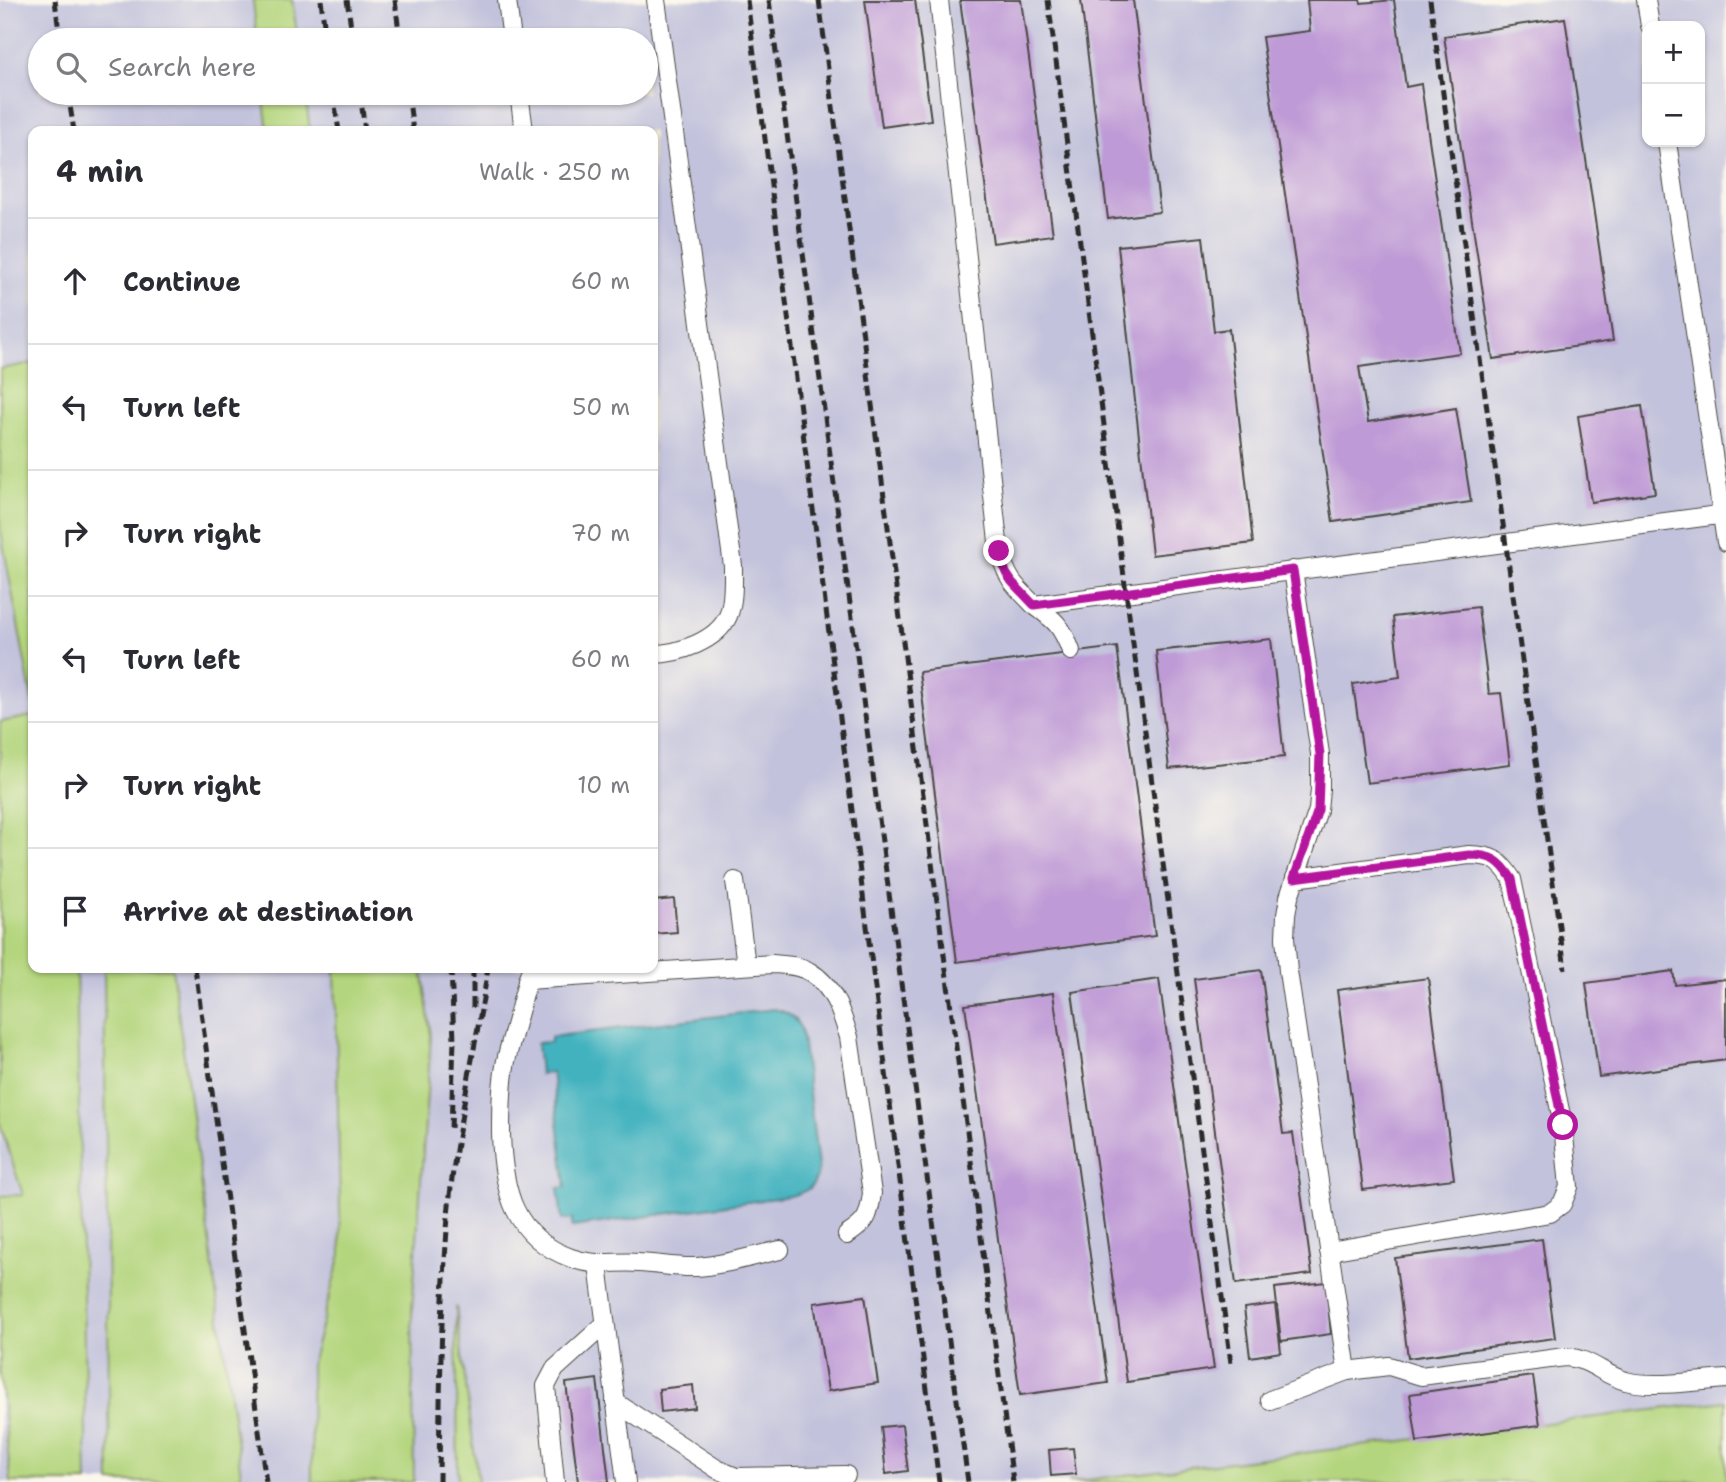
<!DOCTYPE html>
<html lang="en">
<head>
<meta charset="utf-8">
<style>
	:root { --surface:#fff; --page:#f2f2f3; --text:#2b2b33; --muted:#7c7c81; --line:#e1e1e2 }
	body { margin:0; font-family:"Shantell Sans",sans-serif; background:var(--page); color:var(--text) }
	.controls { position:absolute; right:21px; top:21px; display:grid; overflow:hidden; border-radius:14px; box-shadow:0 2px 5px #0004 }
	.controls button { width:63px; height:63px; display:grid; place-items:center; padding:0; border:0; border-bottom:2px solid var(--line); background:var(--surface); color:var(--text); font:35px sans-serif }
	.stop { position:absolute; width:21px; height:21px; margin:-16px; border:5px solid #b5179e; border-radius:50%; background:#fff }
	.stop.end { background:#b5179e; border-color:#fff; box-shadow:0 2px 7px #0008 }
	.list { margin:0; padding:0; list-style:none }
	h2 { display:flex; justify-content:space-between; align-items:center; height:91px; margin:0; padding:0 28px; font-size:30px }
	h2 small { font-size:23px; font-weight:400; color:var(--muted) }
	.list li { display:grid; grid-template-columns:46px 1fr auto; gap:21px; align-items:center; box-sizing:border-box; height:126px; padding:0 28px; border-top:2px solid var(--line) }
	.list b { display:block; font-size:26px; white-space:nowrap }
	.list em { font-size:23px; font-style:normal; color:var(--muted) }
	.icon { flex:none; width:38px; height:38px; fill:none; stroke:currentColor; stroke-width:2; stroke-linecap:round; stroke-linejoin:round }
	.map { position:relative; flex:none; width:1726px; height:1482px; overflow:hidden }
	.search { position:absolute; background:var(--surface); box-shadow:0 2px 5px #0004; left:28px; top:28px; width:630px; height:77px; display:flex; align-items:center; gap:18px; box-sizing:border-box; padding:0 24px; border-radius:38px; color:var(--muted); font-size:26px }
	.panel { position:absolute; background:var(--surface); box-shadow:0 2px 5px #0004; left:28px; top:126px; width:630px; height:847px; border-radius:14px }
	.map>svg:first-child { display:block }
	.industrial { fill:#c2c2dc; fill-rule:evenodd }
	.green { fill:#b3d57d; stroke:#6f8054; stroke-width:2 }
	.water { fill:#43b2bf; stroke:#376e75; stroke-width:2 }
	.building { fill:#be9ad6 }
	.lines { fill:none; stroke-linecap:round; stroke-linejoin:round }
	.lane-casing { stroke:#494844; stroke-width:20 }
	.lane { stroke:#fff; stroke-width:18 }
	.rail { stroke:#2b2b2b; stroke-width:5; stroke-dasharray:10 5; stroke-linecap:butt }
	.route { stroke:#b5179e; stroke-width:9 }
</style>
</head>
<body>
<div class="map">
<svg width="1726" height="1482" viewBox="0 0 1726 1482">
	<rect width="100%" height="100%" fill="#fbf7ec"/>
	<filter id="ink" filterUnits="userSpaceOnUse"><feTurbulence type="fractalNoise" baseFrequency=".0143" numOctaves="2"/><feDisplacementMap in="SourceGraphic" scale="14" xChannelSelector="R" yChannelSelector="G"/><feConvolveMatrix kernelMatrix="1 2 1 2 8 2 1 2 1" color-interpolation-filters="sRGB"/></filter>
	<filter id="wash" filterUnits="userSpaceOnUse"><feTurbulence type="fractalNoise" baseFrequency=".00686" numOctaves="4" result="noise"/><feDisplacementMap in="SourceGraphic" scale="28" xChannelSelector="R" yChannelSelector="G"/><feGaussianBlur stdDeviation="1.57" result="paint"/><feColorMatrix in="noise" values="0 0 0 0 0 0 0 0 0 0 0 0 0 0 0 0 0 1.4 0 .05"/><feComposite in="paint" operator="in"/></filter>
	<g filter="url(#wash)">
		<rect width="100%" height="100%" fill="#f0e9cf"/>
		<g class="industrial">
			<path d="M0 0H253L257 40H40V93H263L268 131H33V363L0 369Z"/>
			<path d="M292 0H1726V1401L1069 1482H478L457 1315 458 1482H414L412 1310 431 1036 422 968H653V131H310L305 93H646V40H298ZM1647 26H1700V142H1647Z"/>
			<path d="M0 527 33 705V716L0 722Z"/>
			<path d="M76 968H104L110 1482H87Z"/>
			<path d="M172 968H335L341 1254 311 1364 312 1482H242Z"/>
			<path d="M0 1124 23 1195 0 1196Z"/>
			<path d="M0 1375 11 1482H0Z"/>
		</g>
		<g class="green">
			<path d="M253 0H292L298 40H257Z"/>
			<path d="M263 93H305L310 131H268Z"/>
			<path d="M33 363V705L0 527V369Z"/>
			<path d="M33 716V968H76L87 1482H11L0 1375V1196L23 1195 0 1124V722Z"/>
			<path d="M104 968H172L242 1482H110Z"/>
			<path d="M335 968H422L431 1036 412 1310 414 1482H312L311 1364 341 1254Z"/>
			<path d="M456 1306 478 1482H458Z"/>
			<path d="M1726 1401V1482H1069Z"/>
		</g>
		<path class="water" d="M774 1009C788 1012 794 1016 801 1029L818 1166C817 1187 809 1191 790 1196L572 1227V1219L562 1220 558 1188 566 1187 552 1072 540 1074 537 1043 551 1042V1037Z"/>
		<g id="blocks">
			<g class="building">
				<path d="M865 0H915L931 120 882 127Z"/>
				<path d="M960 0H1021L1053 235 993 243Z"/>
				<path d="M1081 0H1133L1160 212 1108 219Z"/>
				<path d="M1307 0H1360L1361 3 1394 0 1406 87 1421 84 1460 353 1359 367 1368 422 1456 408 1471 502 1333 522 1262 37 1310 31Z"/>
				<path d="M1565 18 1613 341 1493 359 1444 36Z"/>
				<path d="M1203 237 1214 331 1229 329 1253 543 1152 555 1118 246Z"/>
				<path d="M1642 406 1655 493 1591 502 1578 416Z"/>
				<path d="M1478 607 1489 694 1501 693 1510 764 1367 783 1353 684 1400 677 1393 617Z"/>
				<path d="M1271 639 1284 757 1169 769 1156 651Z"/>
				<path d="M1117 647 1155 936 957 962 919 672Z"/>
				<path d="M674 899 677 932 653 934V901Z"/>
				<path d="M1261 970 1283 1134 1293 1133 1312 1274 1236 1284 1194 979Z"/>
				<path d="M1673 971 1675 985 1726 979V1060L1599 1077 1586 983Z"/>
				<path d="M1428 978 1454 1179 1363 1190 1337 990Z"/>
				<path d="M1159 979 1214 1369 1127 1382 1072 992Z"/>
				<path d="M1053 993 1108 1383 1020 1395 965 1005Z"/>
				<path d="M1542 1239 1555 1338 1408 1358 1395 1258Z"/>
				<path d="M1326 1282 1331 1334 1281 1341 1275 1288Z"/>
				<path d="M865 1296 878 1383 828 1391 814 1303Z"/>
				<path d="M1275 1304 1281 1352 1250 1357 1244 1308Z"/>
				<path d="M1533 1376 1540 1425 1417 1442 1410 1394Z"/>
				<path d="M597 1379 609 1482H578L566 1383Z"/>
				<path d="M693 1385 695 1408 661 1412 659 1389Z"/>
				<path d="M902 1425 908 1471 886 1474 881 1427Z"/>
				<path d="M1073 1448 1076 1474 1051 1476 1049 1450Z"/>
			</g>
		</g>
	</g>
	<g filter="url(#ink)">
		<use href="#blocks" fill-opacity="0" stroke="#494844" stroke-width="2"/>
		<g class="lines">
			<defs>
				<g id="lane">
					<path d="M507 0 512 40"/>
					<path d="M939 0 999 551C1008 580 1013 584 1034 605L1726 514"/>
					<path d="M1646 0 1650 26"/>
					<path d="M519 93 524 131"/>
					<path d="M1667 142 1726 542"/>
					<path d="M1293 570 1320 754V789L1318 810 1289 897 1286 915 1285 938 1288 971 1347 1371"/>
					<path d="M1034 605C1055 620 1062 626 1071 651"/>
					<path d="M653 654C678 654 717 641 728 616 734 602 733 581 733 566L656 0"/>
					<path d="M1295 878 1469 855C1492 855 1500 860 1512 879L1563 1125 1569 1187 1562 1204 1550 1213 1329 1251"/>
					<path d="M735 881 746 965"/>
					<path d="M531 968C525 989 520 1009 514 1030 511 1042 507 1054 505 1066 501 1089 501 1111 501 1134 503 1190 513 1237 571 1258 595 1267 615 1261 639 1263 659 1264 678 1268 697 1267 725 1265 753 1256 780 1250"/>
					<path d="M527 980 773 964C785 965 799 965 810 972 833 985 842 1014 849 1037L872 1193C869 1217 867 1222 847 1235"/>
					<path d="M598 1265 626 1482"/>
					<path d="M1270 1400 1347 1371 1389 1366 1421 1376 1565 1357C1590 1358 1603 1375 1626 1381 1650 1388 1700 1381 1726 1379"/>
					<path d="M615 1402 717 1469 736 1477 846 1475"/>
					<path d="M555 1482 546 1386 555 1369 605 1324"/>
				</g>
			</defs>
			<use href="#lane" class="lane-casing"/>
			<use href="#lane" class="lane"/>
			<g class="rail">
				<path d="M55 0 60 40"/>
				<path d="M321 0 326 40"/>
				<path d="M347 0 353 40"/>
				<path d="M395 0 400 40"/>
				<path d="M747 0 939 1482"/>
				<path d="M769 0 968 1482"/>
				<path d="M819 0 1013 1482"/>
				<path d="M1048 0 1126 592 1231 1363"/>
				<path d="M1430 0 1565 969"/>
				<path d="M68 93 74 131"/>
				<path d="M333 93 339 131"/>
				<path d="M360 93 365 131"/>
				<path d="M408 93 413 131"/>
				<path d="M195 968 266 1482"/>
				<path d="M451 968 454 1040 451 1129"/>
				<path d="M473 968V1010"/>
				<path d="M439 1482C440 1390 441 1297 449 1205 457 1125 476 1047 488 968"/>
			</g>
		</g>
	</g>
	<g class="lines" filter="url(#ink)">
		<path class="route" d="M999 551 1006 573 1012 582 1034 605 1293 570 1320 754 1318 810 1294 878 1469 855C1492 855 1500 860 1512 879L1563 1125"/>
	</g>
</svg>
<div class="controls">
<button>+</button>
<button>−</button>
</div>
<div class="stop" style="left:1563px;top:1125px"></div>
<div class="stop end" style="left:999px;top:551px"></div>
<div class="search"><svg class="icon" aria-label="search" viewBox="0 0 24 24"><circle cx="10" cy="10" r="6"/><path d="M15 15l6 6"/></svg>Search here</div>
<section class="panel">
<h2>4 min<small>Walk · 250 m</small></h2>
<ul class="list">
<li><svg class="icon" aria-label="ahead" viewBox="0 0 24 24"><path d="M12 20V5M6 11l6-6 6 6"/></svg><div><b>Continue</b></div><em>60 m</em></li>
<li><svg class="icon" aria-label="left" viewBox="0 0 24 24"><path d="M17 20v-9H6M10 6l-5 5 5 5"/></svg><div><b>Turn left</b></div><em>50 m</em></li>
<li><svg class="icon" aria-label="right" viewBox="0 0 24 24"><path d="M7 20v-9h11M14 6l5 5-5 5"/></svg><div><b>Turn right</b></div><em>70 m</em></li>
<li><svg class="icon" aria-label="left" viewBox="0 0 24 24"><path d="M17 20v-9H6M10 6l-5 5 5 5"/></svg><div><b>Turn left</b></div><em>60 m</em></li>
<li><svg class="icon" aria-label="right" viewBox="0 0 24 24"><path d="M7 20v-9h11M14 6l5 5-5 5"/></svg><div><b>Turn right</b></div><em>10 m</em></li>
<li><svg class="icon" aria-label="arrive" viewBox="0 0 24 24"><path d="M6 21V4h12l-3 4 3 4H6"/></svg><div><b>Arrive at destination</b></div></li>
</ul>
</section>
</div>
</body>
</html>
